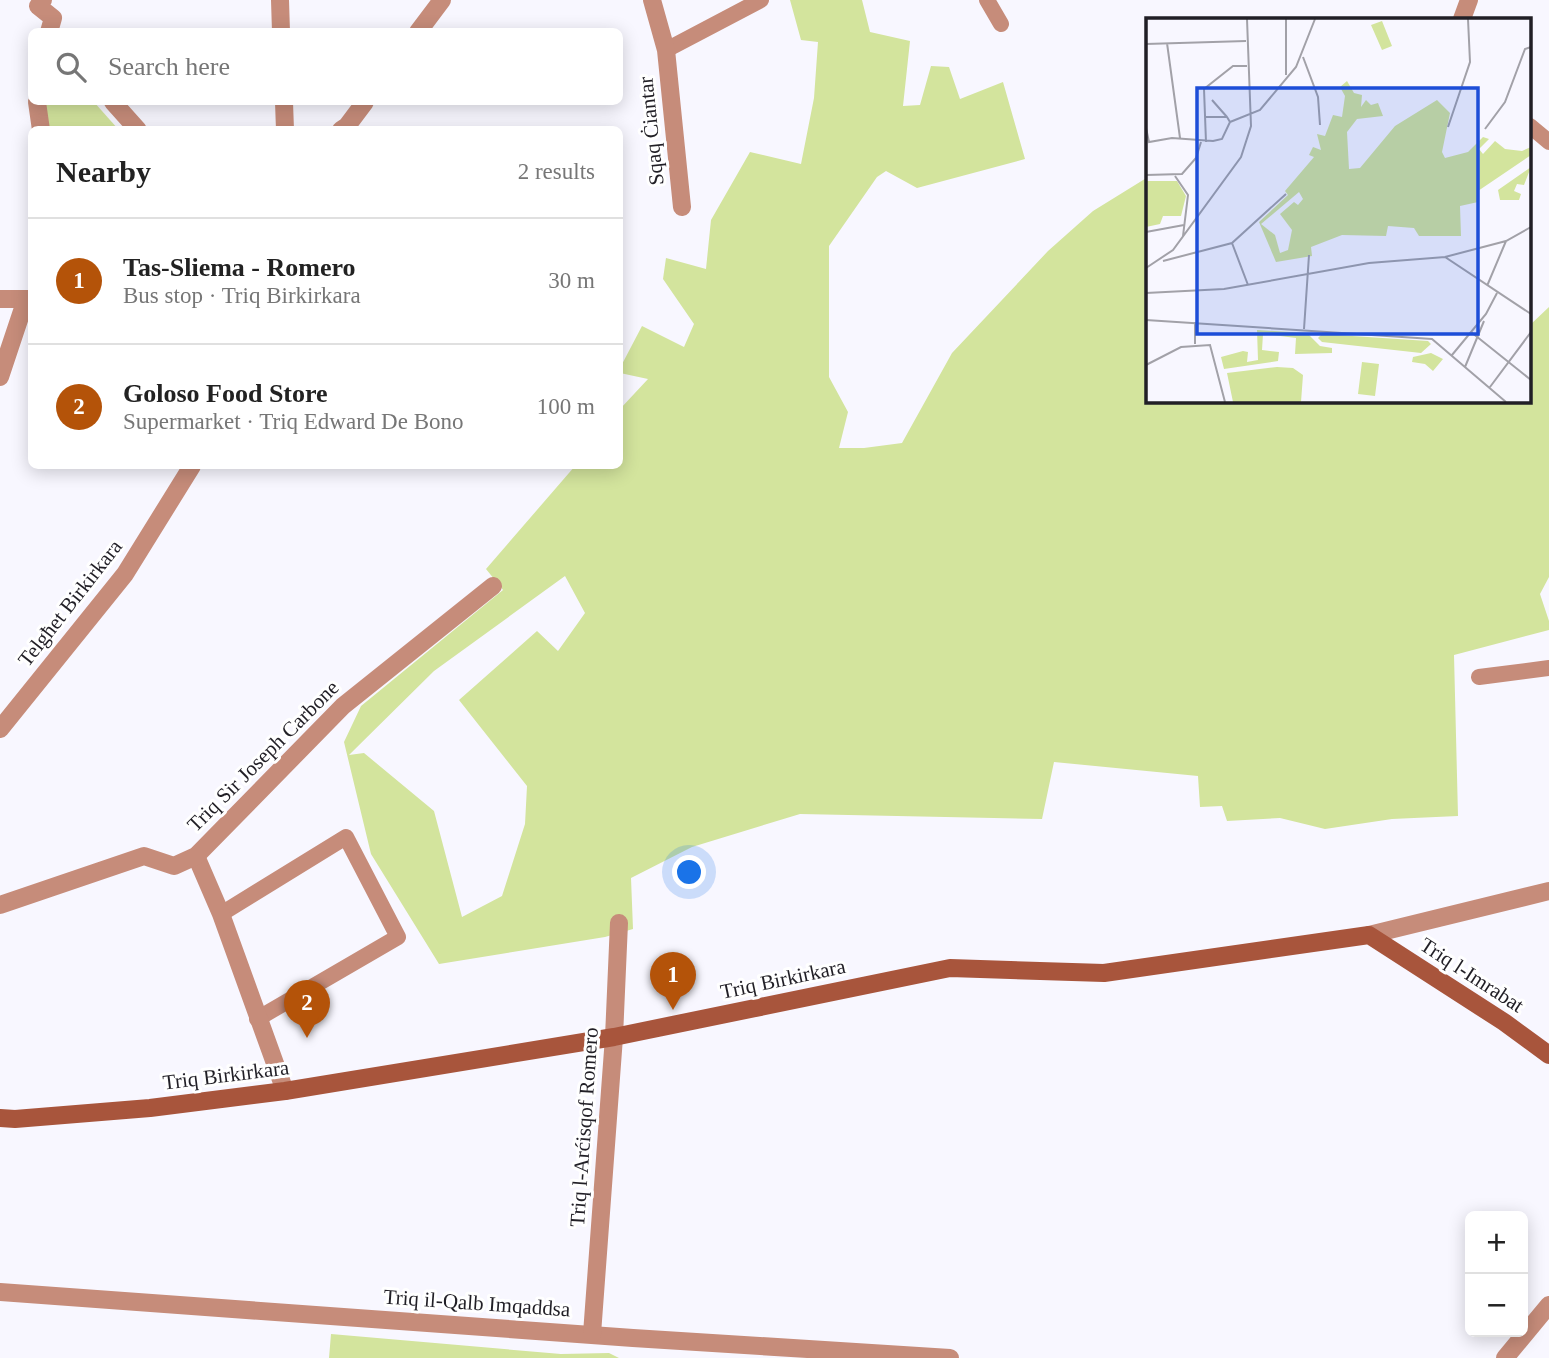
<!DOCTYPE html>
<html lang="en">
<head>
<meta charset="utf-8">
<style>
	:root { --surface:#fff; --page:#f2f2f2; --text:#222; --muted:#767676; --line:#e0e0e0; --accent:#b45309 }
	body { margin:0; font-family:Georgia,serif; background:var(--page); color:var(--text) }
	.controls { position:absolute; right:21px; bottom:21px; display:grid; overflow:hidden; border-radius:10px; box-shadow:0 4px 18px #0003 }
	.controls button { width:63px; height:63px; display:grid; place-items:center; padding:0; border:0; border-bottom:2px solid var(--line); background:var(--surface); color:var(--text); font:35px sans-serif }
	.you { position:absolute; left:690px; top:873px; width:24px; height:24px; margin:-18px; border:5px solid #fff; border-radius:50%; background:#1a73e8; box-shadow:0 0 0 10px #1a73e833 }
	.badge { display:grid; place-items:center; width:46px; height:46px; border-radius:50%; background:var(--accent); color:#fff; font-size:23px; font-weight:700 }
	.pin { position:absolute; translate:-50% -58px; filter:drop-shadow(0 2px 4px #0008) }
	.pin::after { content:''; position:absolute; top:37px; width:24px; height:21px; background:inherit; clip-path:polygon(0 0,100% 0,50% 100%) }
	.list { margin:0; padding:0; list-style:none }
	h2 { display:flex; justify-content:space-between; align-items:center; height:91px; margin:0; padding:0 28px; font-size:30px }
	h2 small { font-size:23px; font-weight:400; color:var(--muted) }
	.list li { display:grid; grid-template-columns:46px 1fr auto; gap:21px; align-items:center; box-sizing:border-box; height:126px; padding:0 28px; border-top:2px solid var(--line) }
	.list b { display:block; font-size:26px; white-space:nowrap }
	.list p { margin:0; font-size:23px; white-space:nowrap; color:var(--muted) }
	.list em { font-size:23px; font-style:normal; color:var(--muted) }
	.icon { flex:none; width:38px; height:38px; fill:none; stroke:currentColor; stroke-width:2; stroke-linecap:round; stroke-linejoin:round }
	.map { position:relative; flex:none; width:1549px; height:1358px; overflow:hidden }
	.search { position:absolute; background:var(--surface); box-shadow:0 4px 18px #0003; left:28px; top:28px; width:595px; height:77px; display:flex; align-items:center; gap:18px; box-sizing:border-box; padding:0 24px; border-radius:10px; color:var(--muted); font-size:26px }
	.panel { position:absolute; background:var(--surface); box-shadow:0 4px 18px #0003; left:28px; top:126px; width:595px; height:343px; border-radius:10px }
	.map>svg:first-child { display:block }
	.green { fill:#d3e49d; fill-rule:evenodd }
	.lines { fill:none; stroke-linecap:round; stroke-linejoin:round }
	.service { stroke:#c68c7a; stroke-width:16 }
	.minor { stroke:#c68c7a; stroke-width:18 }
	.tertiary { stroke:#c68c7a; stroke-width:18 }
	.secondary { stroke:#a8553c; stroke-width:18 }
	.labels { text-anchor:middle; stroke-width:6; stroke-linejoin:round; paint-order:stroke }
	.street-label { font-size:21px; fill:#211f26; stroke:#fff }
	.inset-road { fill:none; stroke:#a2a1a8; stroke-width:2 }
	.view { fill:#1d4ed8; fill-opacity:0.15; stroke:#1d4ed8; stroke-width:3.5 }
	.inset-edge { fill:none; stroke:#211f26; stroke-width:3.5 }
</style>
</head>
<body>
<div class="map">
<svg width="1549" height="1358" viewBox="0 0 1549 1358">
	<rect width="100%" height="100%" fill="#f8f7ff"/>
	<g class="green">
		<path d="M790 0H862L870 32 910 41 903 106 920 105 931 66 949 67 960 99 1003 82 1025 159 917 188 886 171 877 177 829 246V377L848 412 839 448H864L902 443 952 353 1048 251 1093 211 1148 177V401H1530V325L1549 307V577L1540 594 1549 621V630L1454 655 1458 816 1392 819 1325 829 1280 818 1227 821 1222 806 1200 807 1198 776 1054 762 1042 819 800 814 692 847 631 878 633 929 605 937 439 964 371 854 344 742 361 706 503 590 486 569 575 466H620V409L648 379 620 373V368L642 326 684 347 694 324 663 279 666 258 706 269 711 220 750 152 801 164 814 98 818 42 801 40ZM565 576 585 613 558 651 537 631 459 700 527 786 525 824 502 896 462 917 434 811 364 753 349 755 434 671Z"/>
		<path d="M41 102H94L118 129H43Z"/>
		<path d="M331 1334 561 1354 609 1353 619 1358H329Z"/>
	</g>
	<g class="lines">
		<g class="service">
			<path d="M987 0 1001 24"/>
			<path d="M666 50 761 0"/>
			<path d="M1530 126 1549 142"/>
			<path d="M1479 677 1549 668"/>
			<path d="M221 914 346 837 398 937 257 1019"/>
		</g>
		<g class="minor">
			<path d="M43 0 38 6 53 18 49 32"/>
			<path d="M280 0 281 32"/>
			<path d="M652 0 666 50 682 207"/>
			<path d="M1462 19 1469 0"/>
			<path d="M418 32 442 0"/>
			<path d="M37 102 41 130"/>
			<path d="M113 102 138 130"/>
			<path d="M284 102 285 130"/>
			<path d="M341 130 347 126 365 102"/>
			<path d="M0 299H32"/>
			<path d="M0 377 26 299"/>
			<path d="M0 729 125 574 192 466"/>
			<path d="M196 856 221 914 285 1091"/>
			<path d="M0 905 144 856 174 866 196 856 343 706 493 586"/>
			<path d="M0 1292 633 1338 950 1358"/>
			<path d="M592 1334 614 1037 619 923"/>
			<path d="M1505 1358 1549 1305"/>
		</g>
		<path class="tertiary" d="M1369 935 1549 891"/>
		<path class="secondary" d="M0 1118 15 1119 150 1108 285 1091 614 1037 950 968 1104 973 1369 935 1504 1022 1549 1055"/>
	</g>
	<g class="labels">
		<g class="street-label">
			<text transform="translate(651 131) rotate(-96)" y="7">Sqaq Ċiantar</text>
			<text transform="translate(70 603) rotate(-52)" y="7">Telgħet Birkirkara</text>
			<text transform="translate(263 756) rotate(-45)" y="7">Triq Sir Joseph Carbone</text>
			<text transform="translate(1472 975) rotate(33)" y="7">Triq l-Imrabat</text>
			<text transform="translate(783 979) rotate(-12)" y="7">Triq Birkirkara</text>
			<text transform="translate(226 1075) rotate(-7)" y="7">Triq Birkirkara</text>
			<text transform="translate(584 1127) rotate(-86)" y="7">Triq l-Arćisqof Romero</text>
			<text transform="translate(477 1303) rotate(4)" y="7">Triq il-Qalb Imqaddsa</text>
		</g>
	</g>
	<g transform="translate(1146 18)">
		<rect width="385" height="385" fill="#f8f7ff"/>
		<path d="M236 3 246 28 236 32 225 7ZM201 63 208 75 216 77 215 89 220 82 225 87 232 85 237 98 211 101 201 114 203 151 214 150 249 108 291 82 304 95 296 134 299 140 322 134 337 119 343 121 333 131 337 136 349 123 359 131 376 133 385 129V137L332 173V184L314 188 315 218H273L268 210 242 208 240 218 196 217 165 229 166 238 130 244 113 204 142 177 139 173 168 139 163 137 167 129 175 132 171 116 179 118 187 97 196 99 199 78 194 69ZM153 174 157 181 152 187 148 184 134 196 146 212 142 232 134 235 129 217 115 206ZM385 149 378 167 371 166 368 173 375 176 373 182H354L352 172ZM0 163H31L40 178 35 198H17L14 206 0 209ZM111 312 161 315 174 328 186 330V335L149 336 150 320 117 316 116 332 133 334 132 343 78 351 75 339 97 333 102 334 101 344 112 342ZM176 316 282 323 285 326 275 335 176 324 172 320ZM285 335 297 341 287 353 279 346 266 344 267 339ZM216 344 233 346 229 378 212 376ZM131 349 147 350 157 357 155 384H87L81 355Z" fill="#d3e49d" fill-rule="evenodd"/>
		<path class="inset-road" d="M140 1V57M21 25 34 120M0 26 100 23M157 39 172 79 174 107M66 82 81 99M59 99H81L84 104M84 104 114 92 150 49 169 1M302 109 324 44 322 1M0 110 3 124 26 120 67 123 76 121 84 104M339 111 359 84 379 31 385 29M60 124 58 71 87 48H101M0 157 36 156 50 140 55 124M29 158 42 177 37 218M0 214 38 207M86 225 102 267M299 239 360 223 385 209M17 243 86 225 140 176M0 250 27 232 95 139 105 108 101 1M341 268 360 223M0 275 78 271 223 245 299 239 385 296M0 302 286 321 360 384M49 304V326M158 311 163 237M325 314 385 362M306 337 340 296 351 275M0 347 35 329 64 327 79 384M319 349 338 303M344 369 385 314"/>
		<path class="view" d="M51 70H332V316H51Z"/>
		<rect width="385" height="385" class="inset-edge"/>
	</g>
</svg>
<div class="controls">
<button>+</button>
<button>−</button>
</div>
<div class="you"></div>
<div class="pin badge" style="left:673px;top:1010px">1</div>
<div class="pin badge" style="left:307px;top:1038px">2</div>
<div class="search"><svg class="icon" aria-label="search" viewBox="0 0 24 24"><circle cx="10" cy="10" r="6"/><path d="M15 15l6 6"/></svg>Search here</div>
<section class="panel">
<h2>Nearby<small>2 results</small></h2>
<ul class="list">
<li><span class="badge">1</span><div><b>Tas-Sliema - Romero</b><p>Bus stop · Triq Birkirkara</p></div><em>30 m</em></li>
<li><span class="badge">2</span><div><b>Goloso Food Store</b><p>Supermarket · Triq Edward De Bono</p></div><em>100 m</em></li>
</ul>
</section>
</div>
</body>
</html>
